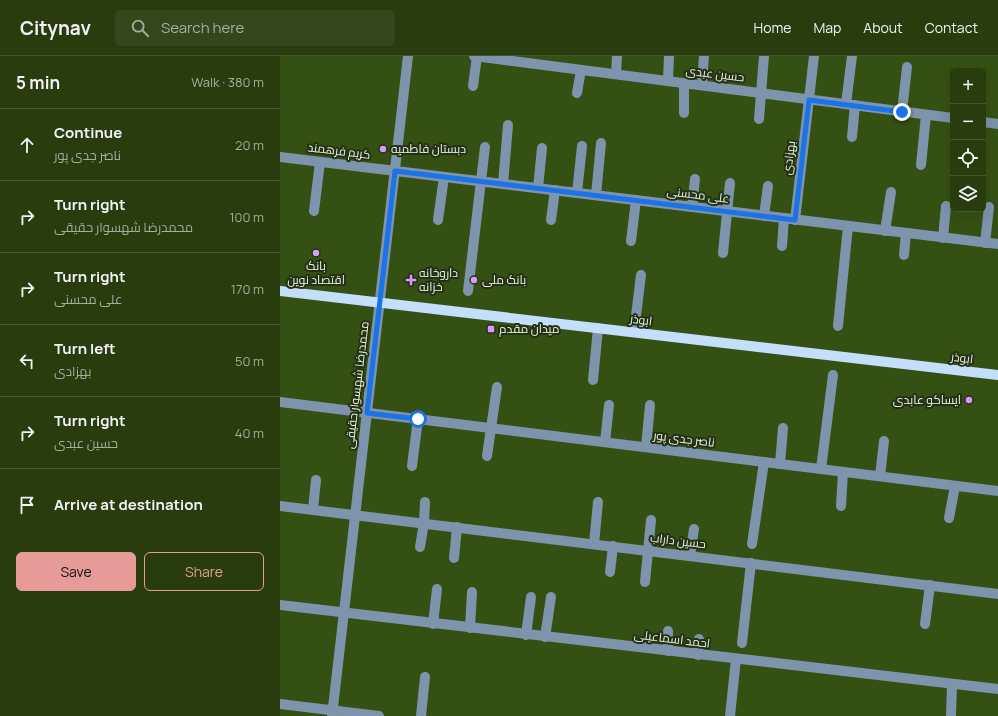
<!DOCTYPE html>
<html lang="en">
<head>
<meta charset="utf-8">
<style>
	:root { --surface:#283c0e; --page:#34471c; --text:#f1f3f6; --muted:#a5ad9e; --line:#44562e; --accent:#e69b98 }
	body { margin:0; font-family:Manrope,Cairo,sans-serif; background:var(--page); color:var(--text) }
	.controls { position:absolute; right:12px; top:12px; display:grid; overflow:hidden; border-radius:6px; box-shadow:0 4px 16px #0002 }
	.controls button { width:36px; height:36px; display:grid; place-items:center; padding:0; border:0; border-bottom:1px solid var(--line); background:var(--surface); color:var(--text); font:20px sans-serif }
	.stop { position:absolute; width:12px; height:12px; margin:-9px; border:3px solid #1a73e8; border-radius:50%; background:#fff }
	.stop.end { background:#1a73e8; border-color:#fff; box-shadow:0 1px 4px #0008 }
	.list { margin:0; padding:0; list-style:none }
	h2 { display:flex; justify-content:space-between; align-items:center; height:52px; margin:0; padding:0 16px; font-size:17px }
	h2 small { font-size:13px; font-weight:400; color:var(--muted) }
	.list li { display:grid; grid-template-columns:26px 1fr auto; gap:12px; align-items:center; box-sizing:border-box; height:72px; padding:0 16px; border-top:1px solid var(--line) }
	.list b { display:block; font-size:15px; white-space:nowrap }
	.list p { margin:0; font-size:13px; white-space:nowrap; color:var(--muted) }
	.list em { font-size:13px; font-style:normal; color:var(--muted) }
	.actions { display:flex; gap:8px; padding:12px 16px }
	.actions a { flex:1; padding:9px 0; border:1px solid var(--accent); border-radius:6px; text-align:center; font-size:14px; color:var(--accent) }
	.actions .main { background:var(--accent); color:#111 }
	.icon { flex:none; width:22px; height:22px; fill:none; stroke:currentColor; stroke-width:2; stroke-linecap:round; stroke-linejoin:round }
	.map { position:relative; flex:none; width:718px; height:660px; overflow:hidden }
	header { display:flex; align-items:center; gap:24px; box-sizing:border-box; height:56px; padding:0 20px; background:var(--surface); border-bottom:1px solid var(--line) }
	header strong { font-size:19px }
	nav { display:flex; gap:22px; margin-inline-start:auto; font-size:14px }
	.search { width:280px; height:36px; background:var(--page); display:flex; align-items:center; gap:10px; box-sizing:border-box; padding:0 14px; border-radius:6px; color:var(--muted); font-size:15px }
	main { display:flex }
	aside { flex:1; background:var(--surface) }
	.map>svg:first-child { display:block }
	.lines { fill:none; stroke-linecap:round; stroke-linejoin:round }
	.minor { stroke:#7e94ac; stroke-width:10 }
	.major { stroke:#c4dffc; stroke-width:10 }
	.route { stroke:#1a73e8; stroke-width:5 }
	.poi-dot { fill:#d49cfb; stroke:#243118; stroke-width:1.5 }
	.labels { text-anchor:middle; stroke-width:4; stroke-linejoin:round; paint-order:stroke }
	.street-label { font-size:12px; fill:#e7f8d8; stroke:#243118 }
	.poi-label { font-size:12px; fill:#e7f8d8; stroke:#243118; text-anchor:start }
</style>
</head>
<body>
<header>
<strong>Citynav</strong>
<div class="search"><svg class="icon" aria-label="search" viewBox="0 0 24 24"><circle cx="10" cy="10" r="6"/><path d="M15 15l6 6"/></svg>Search here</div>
<nav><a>Home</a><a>Map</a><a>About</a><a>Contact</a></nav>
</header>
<main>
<aside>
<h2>5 min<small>Walk · 380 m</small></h2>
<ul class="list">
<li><svg class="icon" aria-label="ahead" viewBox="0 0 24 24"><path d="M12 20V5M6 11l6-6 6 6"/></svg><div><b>Continue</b><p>ناصر جدی پور</p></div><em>20 m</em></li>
<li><svg class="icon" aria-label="right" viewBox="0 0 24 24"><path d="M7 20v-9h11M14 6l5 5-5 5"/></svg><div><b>Turn right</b><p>محمدرضا شهسوار حقیقی</p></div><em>100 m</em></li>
<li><svg class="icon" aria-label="right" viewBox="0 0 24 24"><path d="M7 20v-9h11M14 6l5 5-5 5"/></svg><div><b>Turn right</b><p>علی محسنی</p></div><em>170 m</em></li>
<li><svg class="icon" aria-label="left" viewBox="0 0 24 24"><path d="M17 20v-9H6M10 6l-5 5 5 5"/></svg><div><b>Turn left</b><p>بهزادی</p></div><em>50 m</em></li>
<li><svg class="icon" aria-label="right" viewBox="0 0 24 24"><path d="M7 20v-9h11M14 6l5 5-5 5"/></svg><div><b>Turn right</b><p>حسین عبدی</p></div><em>40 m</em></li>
<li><svg class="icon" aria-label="arrive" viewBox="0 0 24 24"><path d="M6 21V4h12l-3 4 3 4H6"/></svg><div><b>Arrive at destination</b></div></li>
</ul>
<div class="actions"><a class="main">Save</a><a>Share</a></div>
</aside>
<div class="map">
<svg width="718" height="660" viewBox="0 0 718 660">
	<rect width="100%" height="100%" fill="#355013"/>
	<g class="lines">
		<g class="minor">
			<path d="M194 0 673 62"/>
			<path d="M336 18 337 0"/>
			<path d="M388 25 389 0"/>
			<path d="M404 27V57"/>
			<path d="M422 29 424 0"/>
			<path d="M193 30 197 0"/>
			<path d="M297 37 301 14"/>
			<path d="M566 48 572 0"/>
			<path d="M622 56 627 11"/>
			<path d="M479 63 484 0"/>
			<path d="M703 66 718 68"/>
			<path d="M572 81 575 49"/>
			<path d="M0 101 718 188"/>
			<path d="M641 109 646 59"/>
			<path d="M223 128 228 69"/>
			<path d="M258 132 262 92"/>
			<path d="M297 137 302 90"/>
			<path d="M316 139 321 87"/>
			<path d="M412 151 415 123"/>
			<path d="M34 155 40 106"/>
			<path d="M484 160 488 130"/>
			<path d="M158 164 164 121"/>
			<path d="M271 164 275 134"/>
			<path d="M515 164 534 0"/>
			<path d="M605 175 611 136"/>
			<path d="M663 182 666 150"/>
			<path d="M351 185 356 144"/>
			<path d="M705 187 709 151"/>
			<path d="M502 190 504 162"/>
			<path d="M443 197 450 127"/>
			<path d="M624 199 626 177"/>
			<path d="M188 235 205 91"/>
			<path d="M558 270 568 170"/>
			<path d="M354 276 361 219"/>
			<path d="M313 324 318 272"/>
			<path d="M0 346 718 435"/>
			<path d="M325 386 329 349"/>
			<path d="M366 391 370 349"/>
			<path d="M207 400 217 331"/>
			<path d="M500 408 503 372"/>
			<path d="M132 410 138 363"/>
			<path d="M541 413 553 319"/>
			<path d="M600 420 604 385"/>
			<path d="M0 450 718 538"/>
			<path d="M561 450 563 416"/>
			<path d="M33 453 36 424"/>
			<path d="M669 462 675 430"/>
			<path d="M314 488 318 446"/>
			<path d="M472 488 484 406"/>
			<path d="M140 491 144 467 145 446"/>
			<path d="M410 500 414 473"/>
			<path d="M174 502 177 471"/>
			<path d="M330 516 333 490"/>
			<path d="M365 526 371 464"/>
			<path d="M0 549 718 633"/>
			<path d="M153 568 157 533"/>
			<path d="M645 568 650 529"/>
			<path d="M190 572 192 536"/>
			<path d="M246 579 251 541"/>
			<path d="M265 581 271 541"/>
			<path d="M462 587 471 507"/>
			<path d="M388 595V575"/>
			<path d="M418 599 419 583"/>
			<path d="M0 648 99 660"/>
			<path d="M52 660 128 0"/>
			<path d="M141 660 145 621"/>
			<path d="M450 660 456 603"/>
			<path d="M671 660 672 628"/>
		</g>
		<path class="major" d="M0 235 718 319"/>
	</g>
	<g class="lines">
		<path class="route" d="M138 363 87 357 115 115 515 164 529 44 622 56"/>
	</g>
	<g class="poi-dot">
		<circle cx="103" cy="93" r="4"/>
		<circle cx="36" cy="197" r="4"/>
		<path d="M129 218h4v4h4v4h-4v4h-4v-4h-4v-4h4z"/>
		<circle cx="194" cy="224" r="4"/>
		<rect x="207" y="269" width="8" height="8" rx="2"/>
		<circle cx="689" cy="344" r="4"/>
	</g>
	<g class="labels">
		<g class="street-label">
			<text transform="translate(435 18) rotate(7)" y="4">حسین عبدی</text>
			<text transform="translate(59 95) rotate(7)" y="4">کریم فرهمند</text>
			<text transform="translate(509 102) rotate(-83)" y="4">بهزادی</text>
			<text transform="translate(418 139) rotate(7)" y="4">علی محسنی</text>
			<text transform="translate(361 264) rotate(7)" y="4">ابوذر</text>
			<text transform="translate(682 302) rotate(7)" y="4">ابوذر</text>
			<text transform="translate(77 329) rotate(-83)" y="4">محمدرضا شهسوار حقیقی</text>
			<text transform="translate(404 383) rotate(7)" y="4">ناصر جدی پور</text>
			<text transform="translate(398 485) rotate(7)" y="4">حسین داراب</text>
			<text transform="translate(392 583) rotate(7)" y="4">احمد اسماعیلی</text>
		</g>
		<g class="poi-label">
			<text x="111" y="97">دبستان فاطمیه</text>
			<text x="36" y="214" text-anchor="middle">بانک<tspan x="36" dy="14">اقتصاد نوین</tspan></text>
			<text x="139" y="221">داروخانه<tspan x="139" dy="14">خزانه</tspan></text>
			<text x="202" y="228">بانک ملی</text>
			<text x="219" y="277">میدان مقدم</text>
			<text x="681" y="348" text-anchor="end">ایساکو عابدی</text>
		</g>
	</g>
</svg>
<div class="controls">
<button>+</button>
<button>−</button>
<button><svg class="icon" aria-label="locate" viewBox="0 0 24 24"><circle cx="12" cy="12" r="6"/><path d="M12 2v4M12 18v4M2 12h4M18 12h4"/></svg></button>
<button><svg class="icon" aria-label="layers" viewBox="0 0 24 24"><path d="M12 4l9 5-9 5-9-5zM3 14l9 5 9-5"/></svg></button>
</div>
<div class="stop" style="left:138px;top:363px"></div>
<div class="stop end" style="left:622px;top:56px"></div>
</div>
</main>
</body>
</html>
